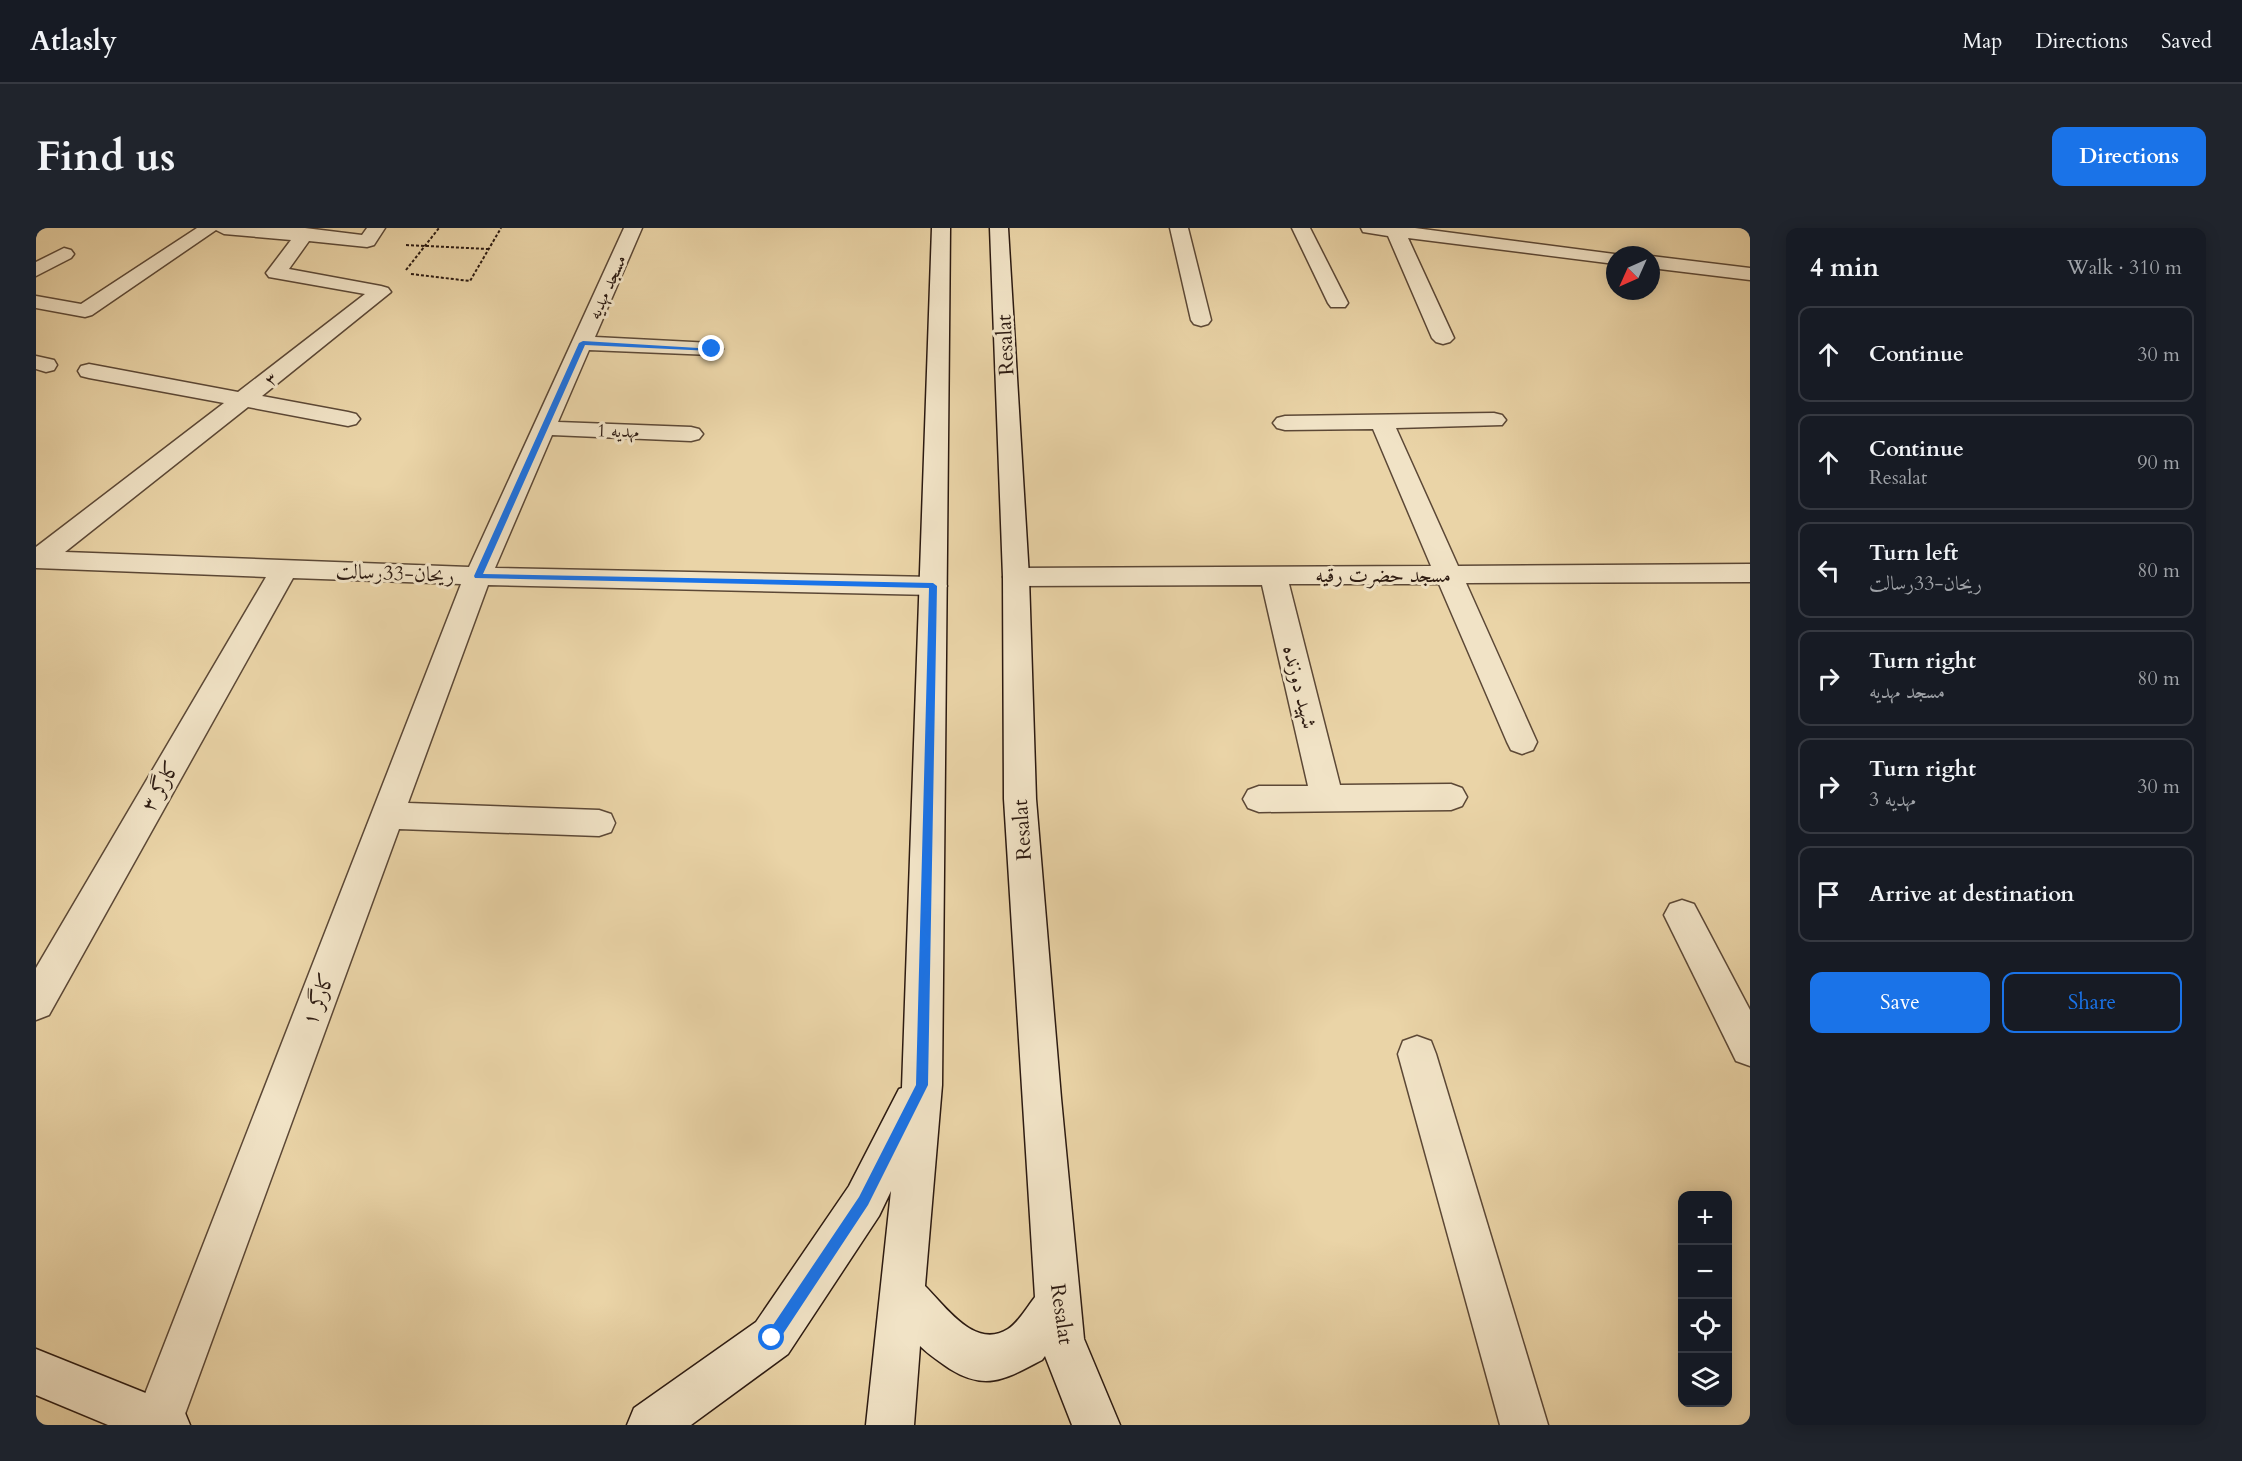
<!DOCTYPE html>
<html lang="en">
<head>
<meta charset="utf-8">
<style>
	:root { --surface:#171b24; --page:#20242c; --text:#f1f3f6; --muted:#9ea1a6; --line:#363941; --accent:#1a73e8 }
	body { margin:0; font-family:Cardo,Amiri,serif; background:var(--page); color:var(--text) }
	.controls { position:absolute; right:18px; bottom:18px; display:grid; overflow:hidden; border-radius:12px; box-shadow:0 3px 15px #0003 }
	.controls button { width:54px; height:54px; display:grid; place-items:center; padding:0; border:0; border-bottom:2px solid var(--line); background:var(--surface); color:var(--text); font:30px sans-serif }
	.compass { position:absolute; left:1570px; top:18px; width:54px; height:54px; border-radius:50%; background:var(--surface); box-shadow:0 3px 15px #0003; rotate:225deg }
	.stop { position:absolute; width:18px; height:18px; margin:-14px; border:4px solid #1a73e8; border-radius:50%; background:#fff }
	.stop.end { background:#1a73e8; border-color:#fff; box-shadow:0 2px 6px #0008 }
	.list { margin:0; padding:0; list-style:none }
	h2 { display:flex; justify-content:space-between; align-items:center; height:78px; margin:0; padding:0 24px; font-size:26px }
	h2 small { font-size:20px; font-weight:400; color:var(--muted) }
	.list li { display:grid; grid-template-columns:39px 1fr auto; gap:18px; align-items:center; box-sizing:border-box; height:96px; margin:0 12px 12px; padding:0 12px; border:2px solid var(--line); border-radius:12px }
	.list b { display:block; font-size:22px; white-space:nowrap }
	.list p { margin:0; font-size:20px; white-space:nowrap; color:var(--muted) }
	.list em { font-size:20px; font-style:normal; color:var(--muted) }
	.actions { display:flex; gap:12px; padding:18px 24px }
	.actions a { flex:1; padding:14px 0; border:2px solid var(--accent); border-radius:12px; text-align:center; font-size:21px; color:var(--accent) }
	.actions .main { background:var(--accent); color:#fff }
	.icon { flex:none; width:33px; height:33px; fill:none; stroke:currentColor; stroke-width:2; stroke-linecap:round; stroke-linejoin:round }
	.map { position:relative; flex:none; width:1714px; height:1197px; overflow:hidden; border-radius:12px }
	header { display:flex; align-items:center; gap:36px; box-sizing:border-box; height:84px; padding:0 30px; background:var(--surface); border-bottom:2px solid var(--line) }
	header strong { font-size:28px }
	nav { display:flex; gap:33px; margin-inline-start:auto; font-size:21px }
	.intro { display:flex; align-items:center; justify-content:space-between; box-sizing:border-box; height:144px; padding:0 36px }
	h1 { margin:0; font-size:42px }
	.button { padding:15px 27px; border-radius:12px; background:var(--accent); color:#fff; font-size:21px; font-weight:700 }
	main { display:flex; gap:36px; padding:0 36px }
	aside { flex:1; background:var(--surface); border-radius:12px; box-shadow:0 3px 15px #0003 }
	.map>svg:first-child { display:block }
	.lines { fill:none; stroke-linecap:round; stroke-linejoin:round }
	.street-casing { stroke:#5c4836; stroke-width:3 }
	.secondary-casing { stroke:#2c1a11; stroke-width:3 }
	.path { stroke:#2c1a11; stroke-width:2; stroke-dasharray:3 2; stroke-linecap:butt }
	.street { fill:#f1e3c6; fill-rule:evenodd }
	.secondary { fill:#f1e3c6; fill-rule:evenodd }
	.route { fill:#1a73e8 }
	.labels { text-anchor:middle; stroke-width:6; stroke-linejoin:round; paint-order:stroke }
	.far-street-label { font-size:18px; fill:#2c1a11; stroke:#f1e3c6 }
	.street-label { font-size:21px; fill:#2c1a11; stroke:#f1e3c6 }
</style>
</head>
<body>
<header>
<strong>Atlasly</strong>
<nav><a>Map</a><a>Directions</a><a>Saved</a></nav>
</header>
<div class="intro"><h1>Find us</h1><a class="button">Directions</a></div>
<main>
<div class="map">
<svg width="1714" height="1197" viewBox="0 0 1714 1197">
	<rect width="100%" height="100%" fill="#ead4a7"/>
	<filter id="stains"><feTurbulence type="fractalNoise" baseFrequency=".00333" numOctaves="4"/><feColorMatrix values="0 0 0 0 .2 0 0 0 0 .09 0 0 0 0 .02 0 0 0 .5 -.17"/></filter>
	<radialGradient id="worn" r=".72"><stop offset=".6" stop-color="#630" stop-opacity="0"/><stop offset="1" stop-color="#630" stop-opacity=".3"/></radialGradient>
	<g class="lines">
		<defs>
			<g id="street">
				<path d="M161 0H269L326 7 331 0H349L338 17 331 19 273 13 253 41 345 58 352 60 355 64 226 168 312 184 320 186 324 191 320 196 312 198 212 179 29 324 433 339 588 0H606L559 109 676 115 684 116 687 121 684 126 676 127 553 122 522 194 655 199 663 201 667 206 663 211 655 213 516 207 459 340 897 349 907 352 911 358 907 364 897 367 452 357 372 575 563 582 575 586 579 595 575 604 563 608 363 601 145 1197H99L98 1194 425 356 257 350 13 787 0 792V740L230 349 0 340V319L188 175 53 150 45 148 42 143 45 138 53 136 202 164 329 66 233 49 230 45 255 12 188 6 180 2 56 87 49 89 0 80V68L45 76Z"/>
				<path d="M1134 0H1152L1175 92 1172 96 1165 98 1158 96 1155 92Z"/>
				<path d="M1256 0H1274L1312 75 1309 79H1295L1292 75Z"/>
				<path d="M1325 0H1379L1586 27H1579V36L1372 10 1418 110 1414 114 1407 116 1400 114 1396 110 1352 8 1327 4Z"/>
				<path d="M28 20 35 22 38 26 35 30 0 48V34Z"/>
				<path d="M1615 28 1714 40V52L1615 40Z"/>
				<path d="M0 128 18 132 21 137 18 142 10 144 0 141Z"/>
				<path d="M1458 185 1466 187 1470 192 1466 197 1360 200 1422 338 1714 336V354L1430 355 1501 514 1497 522 1486 526 1475 522 1471 514 1403 356H1253L1304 557 1415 556 1426 560 1431 569 1426 578 1415 582 1223 584 1212 580 1207 571 1212 562 1223 558H1272L1226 357 980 358 970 355 967 349 970 343 980 340 1395 338 1337 201 1249 202 1241 200 1237 195 1241 190 1249 188Z"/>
				<path d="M1646 672 1658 676 1714 782V838L1700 833 1628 687 1634 676Z"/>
				<path d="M1381 808 1395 813 1400 826 1512 1197H1464L1362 826 1367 813Z"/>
			</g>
			<g id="secondary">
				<path d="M896 0H914L906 857 889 1058C910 1079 939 1122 972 1101 983 1094 991 1079 999 1069L968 571 967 349 954 0H972L993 349 1000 571 1025 870 1048 1111 1084 1197H1036L1009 1128 1006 1132C971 1150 951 1164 914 1141 904 1134 893 1127 884 1118L878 1197H830L855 963 843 988 752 1126 655 1197H591L598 1180 720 1094 813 958 863 861 866 860Z"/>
				<path d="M0 1121 147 1180 154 1197H72L0 1167Z"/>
			</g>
		</defs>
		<use href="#street" class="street-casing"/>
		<use href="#secondary" class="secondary-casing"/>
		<g class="path">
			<path d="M370 17 452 21"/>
			<path d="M370 42 403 0"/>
			<path d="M375 46 434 53 465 0"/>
		</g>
		<use href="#street" class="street"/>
		<use href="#secondary" class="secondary"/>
	</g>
	<path class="route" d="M547 113 679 121 676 123 549 117 447 346 897 355 901 358 892 857 832 977 741 1115 736 1117 731 1115 729 1110 731 1106 823 969 880 857 893 360 439 350 438 348 543 115Z"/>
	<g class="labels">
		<g class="far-street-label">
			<text transform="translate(571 59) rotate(-66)" y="6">مسجد مهدیه</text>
			<text transform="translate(235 151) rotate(-38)" y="6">۳</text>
			<text transform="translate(582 203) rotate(2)" y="6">مهدیه 1</text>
		</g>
		<g class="street-label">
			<text transform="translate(969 117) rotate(-93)" y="7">Resalat</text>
			<text transform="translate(359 345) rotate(2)" y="7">ریحان-33رسالت</text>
			<text x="1347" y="354">مسجد حضرت رقیه</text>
			<text transform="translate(1264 459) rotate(76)" y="7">شهید دوزنده</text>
			<text transform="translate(124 558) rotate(-60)" y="7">کارگر ۳</text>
			<text transform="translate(986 602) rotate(-94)" y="7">Resalat</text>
			<text transform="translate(282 771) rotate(-69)" y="7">کارگر ۱</text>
			<text transform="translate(1026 1086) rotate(82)" y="7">Resalat</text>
		</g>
	</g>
	<rect width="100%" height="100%" filter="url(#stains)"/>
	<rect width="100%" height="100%" fill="url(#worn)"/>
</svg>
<div class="controls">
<button>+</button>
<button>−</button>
<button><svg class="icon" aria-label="locate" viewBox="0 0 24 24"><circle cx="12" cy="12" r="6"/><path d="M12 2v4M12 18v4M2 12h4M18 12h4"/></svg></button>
<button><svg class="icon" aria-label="layers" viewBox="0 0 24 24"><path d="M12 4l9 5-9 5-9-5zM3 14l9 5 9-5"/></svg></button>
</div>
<svg class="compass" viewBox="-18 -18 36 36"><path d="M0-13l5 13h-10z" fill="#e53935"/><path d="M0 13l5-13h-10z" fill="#9ea1a6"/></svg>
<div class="stop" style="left:736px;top:1110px"></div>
<div class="stop end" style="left:676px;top:121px"></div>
</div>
<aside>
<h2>4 min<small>Walk · 310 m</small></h2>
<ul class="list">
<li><svg class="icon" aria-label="ahead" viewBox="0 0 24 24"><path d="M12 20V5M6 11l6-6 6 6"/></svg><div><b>Continue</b></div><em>30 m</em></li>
<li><svg class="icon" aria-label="ahead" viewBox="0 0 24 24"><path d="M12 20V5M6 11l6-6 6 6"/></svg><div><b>Continue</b><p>Resalat</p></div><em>90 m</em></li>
<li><svg class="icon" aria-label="left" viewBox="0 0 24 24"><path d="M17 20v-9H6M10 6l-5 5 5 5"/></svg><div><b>Turn left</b><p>ریحان-33رسالت</p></div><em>80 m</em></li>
<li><svg class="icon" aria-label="right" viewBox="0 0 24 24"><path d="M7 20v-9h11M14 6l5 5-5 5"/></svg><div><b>Turn right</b><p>مسجد مهدیه</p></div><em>80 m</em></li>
<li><svg class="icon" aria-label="right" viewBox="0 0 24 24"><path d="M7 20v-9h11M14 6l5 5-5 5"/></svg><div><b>Turn right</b><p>مهدیه 3</p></div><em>30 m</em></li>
<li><svg class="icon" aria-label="arrive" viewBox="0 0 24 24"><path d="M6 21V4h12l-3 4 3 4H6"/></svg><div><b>Arrive at destination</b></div></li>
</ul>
<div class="actions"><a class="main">Save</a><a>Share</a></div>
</aside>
</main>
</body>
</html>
